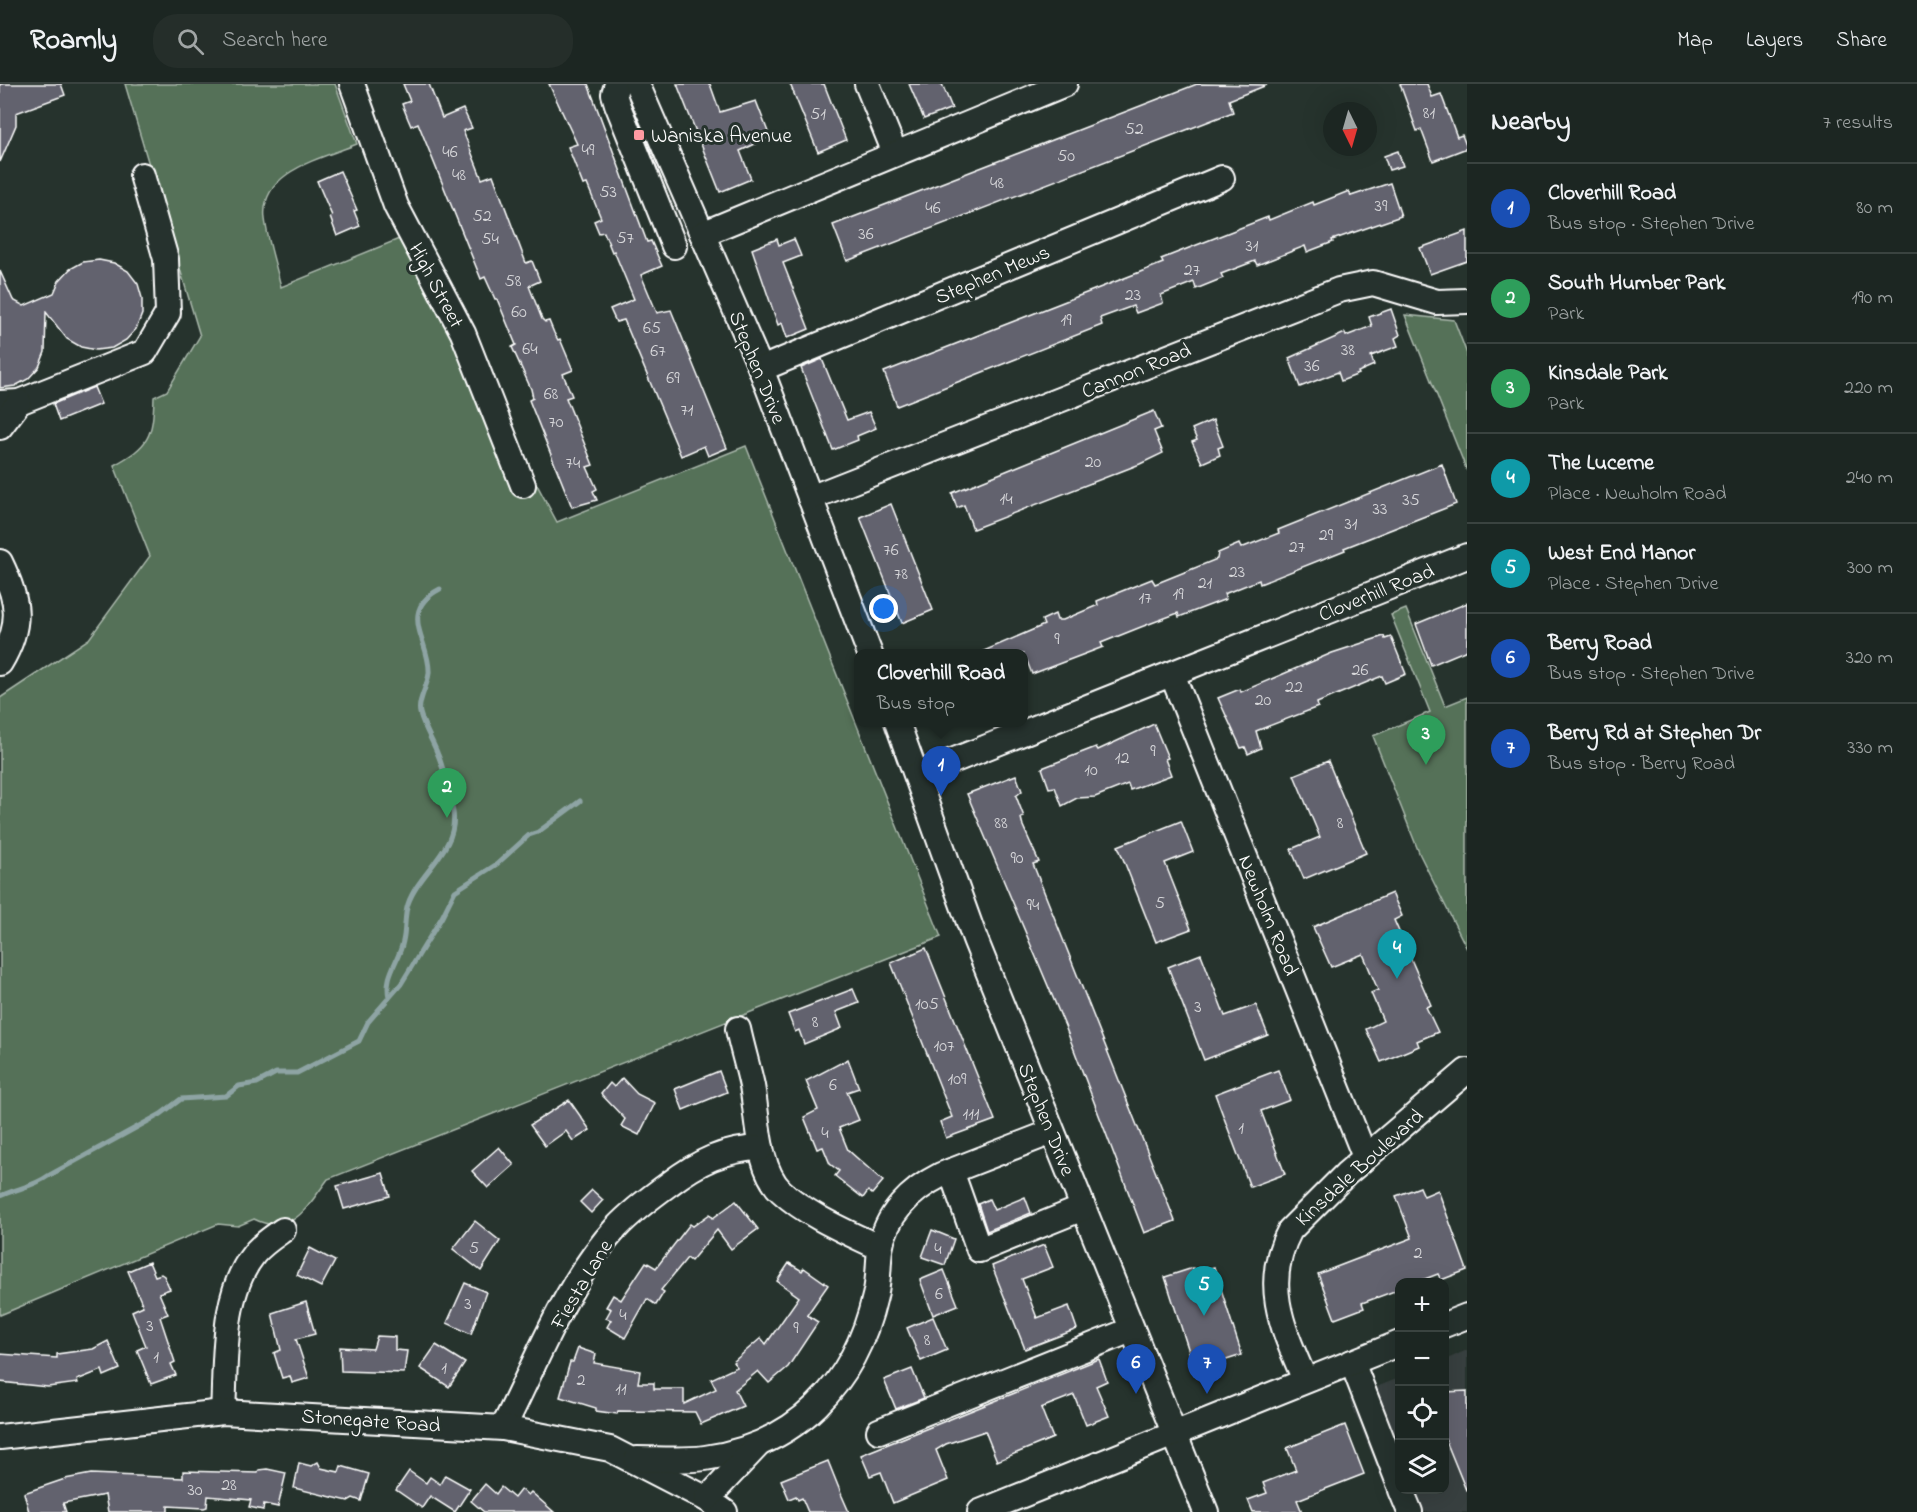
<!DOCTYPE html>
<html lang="en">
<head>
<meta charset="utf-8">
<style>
	:root { --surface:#1c2622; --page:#252e2a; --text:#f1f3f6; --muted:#a0a5a5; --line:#3a4340; --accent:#ff9aa2 }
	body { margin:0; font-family:"Indie Flower",sans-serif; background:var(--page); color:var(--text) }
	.controls { position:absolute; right:18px; bottom:18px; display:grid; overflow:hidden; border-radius:12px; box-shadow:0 6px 24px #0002 }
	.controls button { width:54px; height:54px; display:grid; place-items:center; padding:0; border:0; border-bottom:2px solid var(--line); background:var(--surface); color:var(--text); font:30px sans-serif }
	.compass { position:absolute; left:1323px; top:18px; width:54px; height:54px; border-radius:50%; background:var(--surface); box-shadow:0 6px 24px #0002; rotate:175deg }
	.you { position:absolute; left:884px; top:525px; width:21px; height:21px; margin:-15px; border:4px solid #fff; border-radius:50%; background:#1a73e8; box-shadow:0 0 0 9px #1a73e833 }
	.badge { display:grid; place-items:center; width:39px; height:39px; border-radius:50%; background:var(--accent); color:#fff; font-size:20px; font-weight:700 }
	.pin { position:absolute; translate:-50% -50px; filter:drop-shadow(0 2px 3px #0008) }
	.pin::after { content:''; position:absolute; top:32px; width:21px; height:18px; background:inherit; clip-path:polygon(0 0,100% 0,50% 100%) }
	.popup { position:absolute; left:854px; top:565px; width:174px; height:78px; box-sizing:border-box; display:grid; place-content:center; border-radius:12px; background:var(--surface); filter:drop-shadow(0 2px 4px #0005); font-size:20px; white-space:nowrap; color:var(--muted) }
	.popup b { font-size:22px; color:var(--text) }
	.popup::after { content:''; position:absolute; left:50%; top:100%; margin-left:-12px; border:12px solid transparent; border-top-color:var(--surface) }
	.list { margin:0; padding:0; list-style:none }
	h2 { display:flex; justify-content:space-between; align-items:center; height:78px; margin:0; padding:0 24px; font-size:26px }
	h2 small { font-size:20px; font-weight:400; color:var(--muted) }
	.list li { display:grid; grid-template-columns:39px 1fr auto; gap:18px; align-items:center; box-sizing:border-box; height:90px; padding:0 24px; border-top:2px solid var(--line) }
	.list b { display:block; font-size:22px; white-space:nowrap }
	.list p { margin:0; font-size:20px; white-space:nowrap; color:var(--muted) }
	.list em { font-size:20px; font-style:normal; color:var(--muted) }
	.icon { flex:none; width:33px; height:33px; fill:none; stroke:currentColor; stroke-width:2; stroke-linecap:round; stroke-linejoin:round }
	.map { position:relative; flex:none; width:1467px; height:1428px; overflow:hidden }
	header { display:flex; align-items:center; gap:36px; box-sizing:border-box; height:84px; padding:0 30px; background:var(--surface); border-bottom:2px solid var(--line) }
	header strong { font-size:28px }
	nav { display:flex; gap:33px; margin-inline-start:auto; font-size:21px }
	.search { width:420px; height:54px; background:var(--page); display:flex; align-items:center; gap:15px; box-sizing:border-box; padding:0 21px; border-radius:24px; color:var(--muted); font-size:22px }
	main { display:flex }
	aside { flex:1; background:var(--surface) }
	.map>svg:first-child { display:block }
	.built { fill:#384140 }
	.green { fill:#547158; stroke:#aab8ac; stroke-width:1.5 }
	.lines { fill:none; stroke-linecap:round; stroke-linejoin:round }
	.stream { stroke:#8ea4a4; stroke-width:5 }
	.building { fill:#62626e; stroke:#fff; stroke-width:1.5 }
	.minor-casing { stroke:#fff; stroke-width:28 }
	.minor { stroke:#26332d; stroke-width:24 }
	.poi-dot { fill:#ff9aa2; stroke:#26332d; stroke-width:2 }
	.labels { text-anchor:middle; stroke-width:6; stroke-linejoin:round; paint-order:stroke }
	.number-label { font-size:18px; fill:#d8d8db }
	.poi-label { font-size:21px; fill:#fff; stroke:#26332d; text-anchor:start }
	.street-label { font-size:21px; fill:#fff; stroke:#26332d }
</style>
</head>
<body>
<header>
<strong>Roamly</strong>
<div class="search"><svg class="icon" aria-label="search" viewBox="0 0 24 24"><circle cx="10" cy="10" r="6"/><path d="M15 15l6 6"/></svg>Search here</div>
<nav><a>Map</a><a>Layers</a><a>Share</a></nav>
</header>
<main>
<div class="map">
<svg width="1467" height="1428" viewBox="0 0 1467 1428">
	<rect width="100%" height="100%" fill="#26332d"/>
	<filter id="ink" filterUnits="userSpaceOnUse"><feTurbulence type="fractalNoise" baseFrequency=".0167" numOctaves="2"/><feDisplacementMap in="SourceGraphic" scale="12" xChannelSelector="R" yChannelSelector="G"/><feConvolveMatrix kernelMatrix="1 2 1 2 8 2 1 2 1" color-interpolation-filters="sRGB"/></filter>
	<g filter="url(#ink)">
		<path class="built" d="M1467 1266V1428H1398L1383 1399 1349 1314 1399 1294 1400 1406H1444L1445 1276Z"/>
		<g class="green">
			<path d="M125 0H335L357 60C323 74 259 87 265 135 268 158 276 181 281 203L404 153 557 438 746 362 941 853 328 1095C307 1123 292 1154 254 1135L238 1142 218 1140 0 1231V614L89 555 150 472 114 381C149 362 153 353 154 313L167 307 200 252Z"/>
			<path d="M1405 231 1454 236 1467 270V387Z"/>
			<path d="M1406 525 1445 622 1467 613V865L1420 771 1373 652 1430 628 1391 531Z"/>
		</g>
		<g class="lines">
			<g class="stream">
				<path d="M389 913C384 890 399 878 403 857 406 845 404 831 408 820 419 788 459 765 453 728 451 716 443 682 438 671 433 657 424 644 420 629 417 617 428 602 429 589 431 558 396 528 440 505"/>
				<path d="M0 1112C17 1104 33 1103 48 1092L161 1030 181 1015 226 1012 239 1002 257 999 276 989H297L359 957 368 938 401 900 442 833 455 807 497 780 529 751 538 748 580 717"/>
			</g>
		</g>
		<g class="building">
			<path d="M0 0H61L65 11 16 29V41L0 78Z"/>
			<path d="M403 0H429L442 34 463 25 472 44 463 47 482 95 493 91 526 179 532 177 540 197 529 202 542 235 545 238 549 237 554 249 558 256 560 255 573 286 563 290 572 312 566 314 593 381 587 383 597 405 593 407 597 416 572 423 529 316 533 314 531 305 512 263 516 261 497 215H495L485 193 481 195 418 39 411 42 408 35 402 20 410 17Z"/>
			<path d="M549 0H588L647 158 651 157 662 182 641 191 657 229 671 226 727 364 708 372 704 362 681 372 624 236 616 238 610 225 634 215 614 167 612 168 604 148 599 149 594 137 601 134 587 100 583 101 568 63 577 60Z"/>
			<path d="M677 0H710L720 28 756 17 770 53 740 67 751 95 720 108Z"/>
			<path d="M790 0H824L846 56 818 68Z"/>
			<path d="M909 0H942L952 24 924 35Z"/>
			<path d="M1197 0 1267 1 1229 16 1233 28 847 177 833 141Z"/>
			<path d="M1400 0H1427L1432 13 1441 10 1457 53 1462 51 1467 64 1433 77 1421 45 1417 47Z"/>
			<path d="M1398 67 1403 82 1389 86 1384 72Z"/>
			<path d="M340 87 357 126 354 127 360 142 337 152 330 133 332 132 317 97Z"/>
			<path d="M1390 99 1401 132 1332 156 1333 158 1307 168 1305 162 1257 181 1255 177 1221 190 1223 194 1196 205 1194 198 1161 211 1163 219 1136 229 1133 222 1100 234 1102 241 897 322 884 288 1163 179 1161 175 1268 133 1269 136 1313 118 1314 121 1349 107 1351 112Z"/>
			<path d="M1467 147V177L1430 190 1420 164Z"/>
			<path d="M777 155 779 161 794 155 801 172 783 179 809 245 787 254 782 239 778 241 752 165Z"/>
			<path d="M99 176 114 179 128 187 138 200 142 214V230L136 245 126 256 112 264 96 266 81 263 67 255 46 228 45 268 39 283 28 295 15 302 0 304V187L13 216 24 222 54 209 59 197 70 185 83 178Z"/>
			<path d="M1391 225 1400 251 1395 254 1398 262 1371 272 1374 281 1358 288 1359 290 1341 297 1338 288 1300 303 1289 274 1345 249 1346 252 1372 242 1369 233Z"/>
			<path d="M822 275 847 336 869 328 876 344 857 352 858 356 833 366 801 284Z"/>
			<path d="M94 303 101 320 59 337 53 320Z"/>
			<path d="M1154 327 1161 344 1154 347 1163 369 1140 380 973 445 964 421 957 424 952 409Z"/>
			<path d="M1213 336 1223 362 1218 364 1220 371 1202 379 1192 358 1197 356 1192 345Z"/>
			<path d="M1442 380 1456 420 1344 464 1345 466 1260 500 1259 496 1224 510 1226 515 1179 533 1178 529 1141 543 1101 559 1103 563 1032 590 1027 577 1023 578V570H977L1044 541 1042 536 1055 530 1057 536H1063L1098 521 1097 517 1152 495 1155 500 1217 475 1218 469 1239 460 1241 464 1279 449 1278 446Z"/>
			<path d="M891 420 933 526 902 539 860 433Z"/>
			<path d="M1467 519V566L1431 581 1416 540Z"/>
			<path d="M1384 552 1385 555 1391 553 1406 590 1385 599 1382 592 1317 619 1318 623 1256 647 1261 664 1248 670 1245 663 1241 664 1218 614 1240 605 1241 608 1332 569Z"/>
			<path d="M1154 640 1168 674 1165 675 1171 691 1130 706 1128 700 1095 713 1077 714 1062 722 1055 703 1049 704 1042 684 1096 663 1098 666Z"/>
			<path d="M1328 677 1366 769 1304 795 1291 765 1320 753 1294 691Z"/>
			<path d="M1016 691 1022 707 1016 712 1024 733 1021 734 1023 742 1039 778 1033 780 1175 1137 1144 1149 1065 942 967 710Z"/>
			<path d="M1181 737 1193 768 1165 779 1191 845 1156 858 1118 762Z"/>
			<path d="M1392 809 1402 832 1394 836 1431 921 1426 923 1438 948 1417 957 1419 962 1381 978 1366 945 1383 937 1371 909 1378 906 1363 870 1331 883 1313 843Z"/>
			<path d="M926 864 995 1036 946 1054 940 1038 952 1033 891 879Z"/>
			<path d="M1201 870 1225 932 1256 921 1268 951 1204 976 1168 883Z"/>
			<path d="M853 905 859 919 836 928 842 944 804 960 799 946 795 948 788 930Z"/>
			<path d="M848 975 859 1004 847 1008 859 1036 839 1044 848 1066 883 1097 872 1110 868 1107 863 1114 835 1092 839 1087 830 1080 823 1063 817 1065 804 1033 818 1026 806 997Z"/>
			<path d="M1278 986 1290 1016 1261 1027 1285 1090 1250 1103 1215 1010Z"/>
			<path d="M719 987 727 1008 683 1026 675 1005Z"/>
			<path d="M622 994 637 1010 655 1019 639 1051 621 1042 625 1035 601 1010 610 999 614 1003Z"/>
			<path d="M569 1016 590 1046 573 1057 566 1047 545 1062 530 1041Z"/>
			<path d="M499 1063 514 1081 488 1104 472 1087Z"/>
			<path d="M383 1089 390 1112 344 1125 337 1102Z"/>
			<path d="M1420 1103 1424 1112 1438 1106 1467 1186 1441 1196 1438 1190 1417 1198H1400V1205L1362 1219 1364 1224 1335 1235 1318 1190 1412 1154 1396 1112Z"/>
			<path d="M592 1106 603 1116 591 1129 580 1118Z"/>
			<path d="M1025 1113 1031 1129 987 1147 978 1120 989 1115 994 1126Z"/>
			<path d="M736 1117 758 1145 731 1165 717 1146 691 1177 687 1174 661 1206 664 1208 656 1221 647 1215 625 1254 607 1243 611 1236 606 1234 611 1225 606 1223 613 1211 621 1216 646 1178 656 1184 690 1140 693 1142 710 1130 713 1134Z"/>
			<path d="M475 1137 500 1157 481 1187 453 1165Z"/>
			<path d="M932 1146 954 1155 945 1181 922 1173Z"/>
			<path d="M1044 1161 1053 1183 1022 1195 1037 1234 1069 1222 1077 1245 1025 1265 992 1182Z"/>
			<path d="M310 1164 335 1177 321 1203 297 1191Z"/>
			<path d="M149 1178 155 1192 161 1190 164 1192 170 1205 159 1209 168 1230 160 1233 175 1278 171 1280 176 1291 151 1300 137 1266 146 1262 132 1227 143 1222 128 1187Z"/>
			<path d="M789 1179 802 1187 804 1184 828 1201 807 1231 818 1238 788 1283 769 1299 758 1287 735 1306 743 1322 701 1340 695 1328 618 1327 617 1330 596 1327V1324L560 1313 570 1278H573L578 1264 596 1270 594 1279 640 1287 638 1299H654V1305H684V1320L716 1305 711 1295 737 1283 733 1278 761 1254 766 1260 799 1213 777 1197Z"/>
			<path d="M1214 1183 1242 1271 1195 1286 1165 1193 1193 1184 1195 1189Z"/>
			<path d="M944 1186 958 1221 933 1231 920 1196Z"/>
			<path d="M465 1199 486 1208 471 1250 447 1239Z"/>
			<path d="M306 1218 315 1250 296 1255 309 1294 292 1299 290 1292 282 1294 274 1269 281 1266 272 1229Z"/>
			<path d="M933 1233 947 1266 921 1277 907 1244Z"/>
			<path d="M377 1252 395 1253V1266L407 1267 404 1289 341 1287 340 1263 373 1265Z"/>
			<path d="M108 1257 120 1285 104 1292 102 1286 77 1296 78 1299 48 1303 0 1298V1270L57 1274V1270L93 1265Z"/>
			<path d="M436 1261 465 1279 449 1303 420 1284Z"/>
			<path d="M1099 1275 1107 1297 1096 1302 1109 1332 1086 1341 1074 1311 1041 1324 1053 1354 997 1377 985 1347 946 1360 936 1366 948 1396 893 1419 881 1388 870 1392 861 1371Z"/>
			<path d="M912 1285 924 1314 896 1325 884 1296Z"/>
			<path d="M1467 1307V1406H1466L1444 1352V1308Z"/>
			<path d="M1345 1341 1364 1390 1297 1416 1302 1428H1253L1248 1416 1267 1409 1263 1399 1296 1386 1287 1364Z"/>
			<path d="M828 1377 842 1412 849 1428H808L802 1414 798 1416 796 1412 789 1415 781 1396Z"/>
			<path d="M318 1378 321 1384 339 1388 341 1382 369 1390 361 1417 353 1414 348 1417 294 1404 299 1379 311 1382Z"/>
			<path d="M267 1385 286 1389 278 1423 264 1420 263 1426 249 1423 251 1416 208 1412 207 1423 204 1424 168 1422V1428H108L105 1411 63 1419 66 1428H29L24 1409 65 1395 91 1390 183 1394V1387L258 1389 259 1386Z"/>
			<path d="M409 1387 426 1399 430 1393 440 1400 445 1391 470 1405 455 1428 430 1412 422 1424 396 1406Z"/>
			<path d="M485 1400 496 1410 501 1403 514 1414 521 1405 528 1411 531 1408 554 1428H484L471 1417Z"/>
		</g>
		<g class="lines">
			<defs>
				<g id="minor">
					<path d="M352 0 396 122 463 249 523 401"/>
					<path d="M617 0 614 10 617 20 674 162"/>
					<path d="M637 0 761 285 870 570"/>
					<path d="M867 0 895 69"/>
					<path d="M702 150 1065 0"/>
					<path d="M761 285 1222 94"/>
					<path d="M0 319 19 318 145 268 168 229 166 175 142 91"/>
					<path d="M0 343 19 318"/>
					<path d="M810 414 1339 206 1373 199 1437 218 1467 217"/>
					<path d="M0 478C19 517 23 540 0 579"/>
					<path d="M1172 590 1365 1073"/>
					<path d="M897 638 975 855 1206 1428"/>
					<path d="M917 691 1467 472"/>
					<path d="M738 945C742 964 748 983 752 1002 758 1033 757 1084 781 1107 808 1132 847 1148 880 1164"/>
					<path d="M951 1087 979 1166 1083 1124"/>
					<path d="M1444 1241 1467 1232"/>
					<path d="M1352 1278 1400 1402"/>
					<path d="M1305 1296C1283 1245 1261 1200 1290 1146L1346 1090 1467 987"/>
					<path d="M223 1328C226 1278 221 1211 254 1170 262 1160 273 1153 283 1146"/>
					<path d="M503 1344C537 1277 565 1200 616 1144 631 1128 651 1113 669 1100 698 1078 724 1065 761 1064"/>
					<path d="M879 1347 1131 1246"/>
					<path d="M0 1353 223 1328 503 1344 610 1365 707 1415 725 1428"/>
					<path d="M637 1375C659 1375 683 1377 705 1374 797 1361 855 1300 875 1212 879 1197 878 1181 880 1166 885 1131 911 1106 941 1091L1052 1048"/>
					<path d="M1401 1406 1410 1428"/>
					<path d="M707 1415 758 1361"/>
					<path d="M980 1428 1400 1259"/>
				</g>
			</defs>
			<use href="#minor" class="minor-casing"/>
			<use href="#minor" class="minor"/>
		</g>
	</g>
	<rect class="poi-dot" x="633" y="45" width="12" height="12" rx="3"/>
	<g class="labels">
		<g class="number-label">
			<text x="1429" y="34">81</text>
			<text x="818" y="35">51</text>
			<text x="1134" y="50">52</text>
			<text x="588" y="71">49</text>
			<text x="450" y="73">46</text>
			<text x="1066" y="77">50</text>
			<text x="459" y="96">48</text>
			<text x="997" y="104">48</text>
			<text x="608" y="113">53</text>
			<text x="1381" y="127">39</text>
			<text x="933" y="129">46</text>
			<text x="482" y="137">52</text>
			<text x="866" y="155">36</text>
			<text x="625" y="159">57</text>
			<text x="490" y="160">54</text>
			<text x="1252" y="167">31</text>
			<text x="1192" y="191">27</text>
			<text x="513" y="202">58</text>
			<text x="1133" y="216">23</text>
			<text x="519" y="233">60</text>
			<text x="1066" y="241">19</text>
			<text x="652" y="249">65</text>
			<text x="530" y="270">64</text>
			<text x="1348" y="271">38</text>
			<text x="658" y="272">67</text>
			<text x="1312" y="287">36</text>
			<text x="673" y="299">69</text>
			<text x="551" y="315">68</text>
			<text x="687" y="331">71</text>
			<text x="556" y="343">70</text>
			<text x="1093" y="383">20</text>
			<text x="573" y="384">74</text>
			<text x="1006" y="420">14</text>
			<text x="1411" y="421">35</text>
			<text x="1380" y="430">33</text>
			<text x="1351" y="445">31</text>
			<text x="1326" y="456">29</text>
			<text x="1297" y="468">27</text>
			<text x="891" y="471">76</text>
			<text x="1237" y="493">23</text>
			<text x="901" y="495">78</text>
			<text x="1205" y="504">21</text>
			<text x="1178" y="515">19</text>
			<text x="1145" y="519">17</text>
			<text x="1057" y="560">9</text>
			<text x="1360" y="591">26</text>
			<text x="1294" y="608">22</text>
			<text x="1263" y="621">20</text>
			<text x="1153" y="672">9</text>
			<text x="1122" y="679">12</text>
			<text x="1091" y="691">10</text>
			<text x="1001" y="744">88</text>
			<text x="1340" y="744">8</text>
			<text x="1017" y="779">90</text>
			<text x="1160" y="824">5</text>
			<text x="1033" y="826">94</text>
			<text x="927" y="925">105</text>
			<text x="1198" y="928">3</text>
			<text x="815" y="943">8</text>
			<text x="944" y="967">107</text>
			<text x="957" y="1000">109</text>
			<text x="833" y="1006">6</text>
			<text x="971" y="1035">111</text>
			<text x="1241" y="1049">1</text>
			<text x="825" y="1054">4</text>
			<text x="474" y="1169">5</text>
			<text x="938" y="1170">4</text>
			<text x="1418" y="1174">2</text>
			<text x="939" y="1215">6</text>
			<text x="468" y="1225">3</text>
			<text x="623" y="1236">4</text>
			<text x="150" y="1247">3</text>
			<text x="796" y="1249">9</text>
			<text x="927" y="1261">8</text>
			<text x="156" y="1278">1</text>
			<text x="444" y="1289">1</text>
			<text x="581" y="1301">2</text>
			<text x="621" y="1310">11</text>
			<text x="229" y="1406">28</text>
			<text x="195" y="1411">30</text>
		</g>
		<g class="poi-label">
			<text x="651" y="58">Waniska Avenue</text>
		</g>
		<g class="street-label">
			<text transform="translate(992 190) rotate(-23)" y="7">Stephen Mews</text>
			<text transform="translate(437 201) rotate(62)" y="7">High Street</text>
			<text transform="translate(758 283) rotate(68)" y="7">Stephen Drive</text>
			<text transform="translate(1136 286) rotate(-22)" y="7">Cannon Road</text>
			<text transform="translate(1376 508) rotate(-22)" y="7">Cloverhill Road</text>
			<text transform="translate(1269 831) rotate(68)" y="7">Newholm Road</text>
			<text transform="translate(1047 1035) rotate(68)" y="7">Stephen Drive</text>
			<text transform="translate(1359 1083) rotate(-42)" y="7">Kinsdale Boulevard</text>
			<text transform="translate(581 1200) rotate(-59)" y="7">Fiesta Lane</text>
			<text transform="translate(371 1336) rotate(4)" y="7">Stonegate Road</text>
		</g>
	</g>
</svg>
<div class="controls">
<button>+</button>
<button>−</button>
<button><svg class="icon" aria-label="locate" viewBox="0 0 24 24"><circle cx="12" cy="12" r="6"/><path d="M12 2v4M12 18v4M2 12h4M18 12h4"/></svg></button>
<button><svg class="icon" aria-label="layers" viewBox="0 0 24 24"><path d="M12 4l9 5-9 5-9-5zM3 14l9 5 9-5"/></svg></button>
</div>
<svg class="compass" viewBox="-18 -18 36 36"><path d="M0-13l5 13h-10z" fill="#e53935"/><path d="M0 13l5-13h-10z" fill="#a0a5a5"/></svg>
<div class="you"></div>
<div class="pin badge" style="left:941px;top:712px;background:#1a4fb4">1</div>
<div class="popup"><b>Cloverhill Road</b>Bus stop</div>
<div class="pin badge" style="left:447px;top:734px;background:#2e9e5b">2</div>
<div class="pin badge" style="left:1426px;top:681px;background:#2e9e5b">3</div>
<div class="pin badge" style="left:1397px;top:895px;background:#0f9aa8">4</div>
<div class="pin badge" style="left:1204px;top:1232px;background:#0f9aa8">5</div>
<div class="pin badge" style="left:1136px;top:1310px;background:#1a4fb4">6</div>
<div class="pin badge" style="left:1207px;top:1310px;background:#1a4fb4">7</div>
</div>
<aside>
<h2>Nearby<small>7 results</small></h2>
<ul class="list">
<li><span class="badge" style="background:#1a4fb4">1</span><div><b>Cloverhill Road</b><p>Bus stop · Stephen Drive</p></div><em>80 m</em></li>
<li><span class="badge" style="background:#2e9e5b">2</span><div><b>South Humber Park</b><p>Park</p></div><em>190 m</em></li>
<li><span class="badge" style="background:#2e9e5b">3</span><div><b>Kinsdale Park</b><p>Park</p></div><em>220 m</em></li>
<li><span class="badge" style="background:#0f9aa8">4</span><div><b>The Lucerne</b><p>Place · Newholm Road</p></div><em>240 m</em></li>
<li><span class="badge" style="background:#0f9aa8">5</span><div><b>West End Manor</b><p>Place · Stephen Drive</p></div><em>300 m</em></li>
<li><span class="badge" style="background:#1a4fb4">6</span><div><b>Berry Road</b><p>Bus stop · Stephen Drive</p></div><em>320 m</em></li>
<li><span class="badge" style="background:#1a4fb4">7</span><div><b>Berry Rd at Stephen Dr</b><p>Bus stop · Berry Road</p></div><em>330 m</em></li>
</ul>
</aside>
</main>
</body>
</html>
